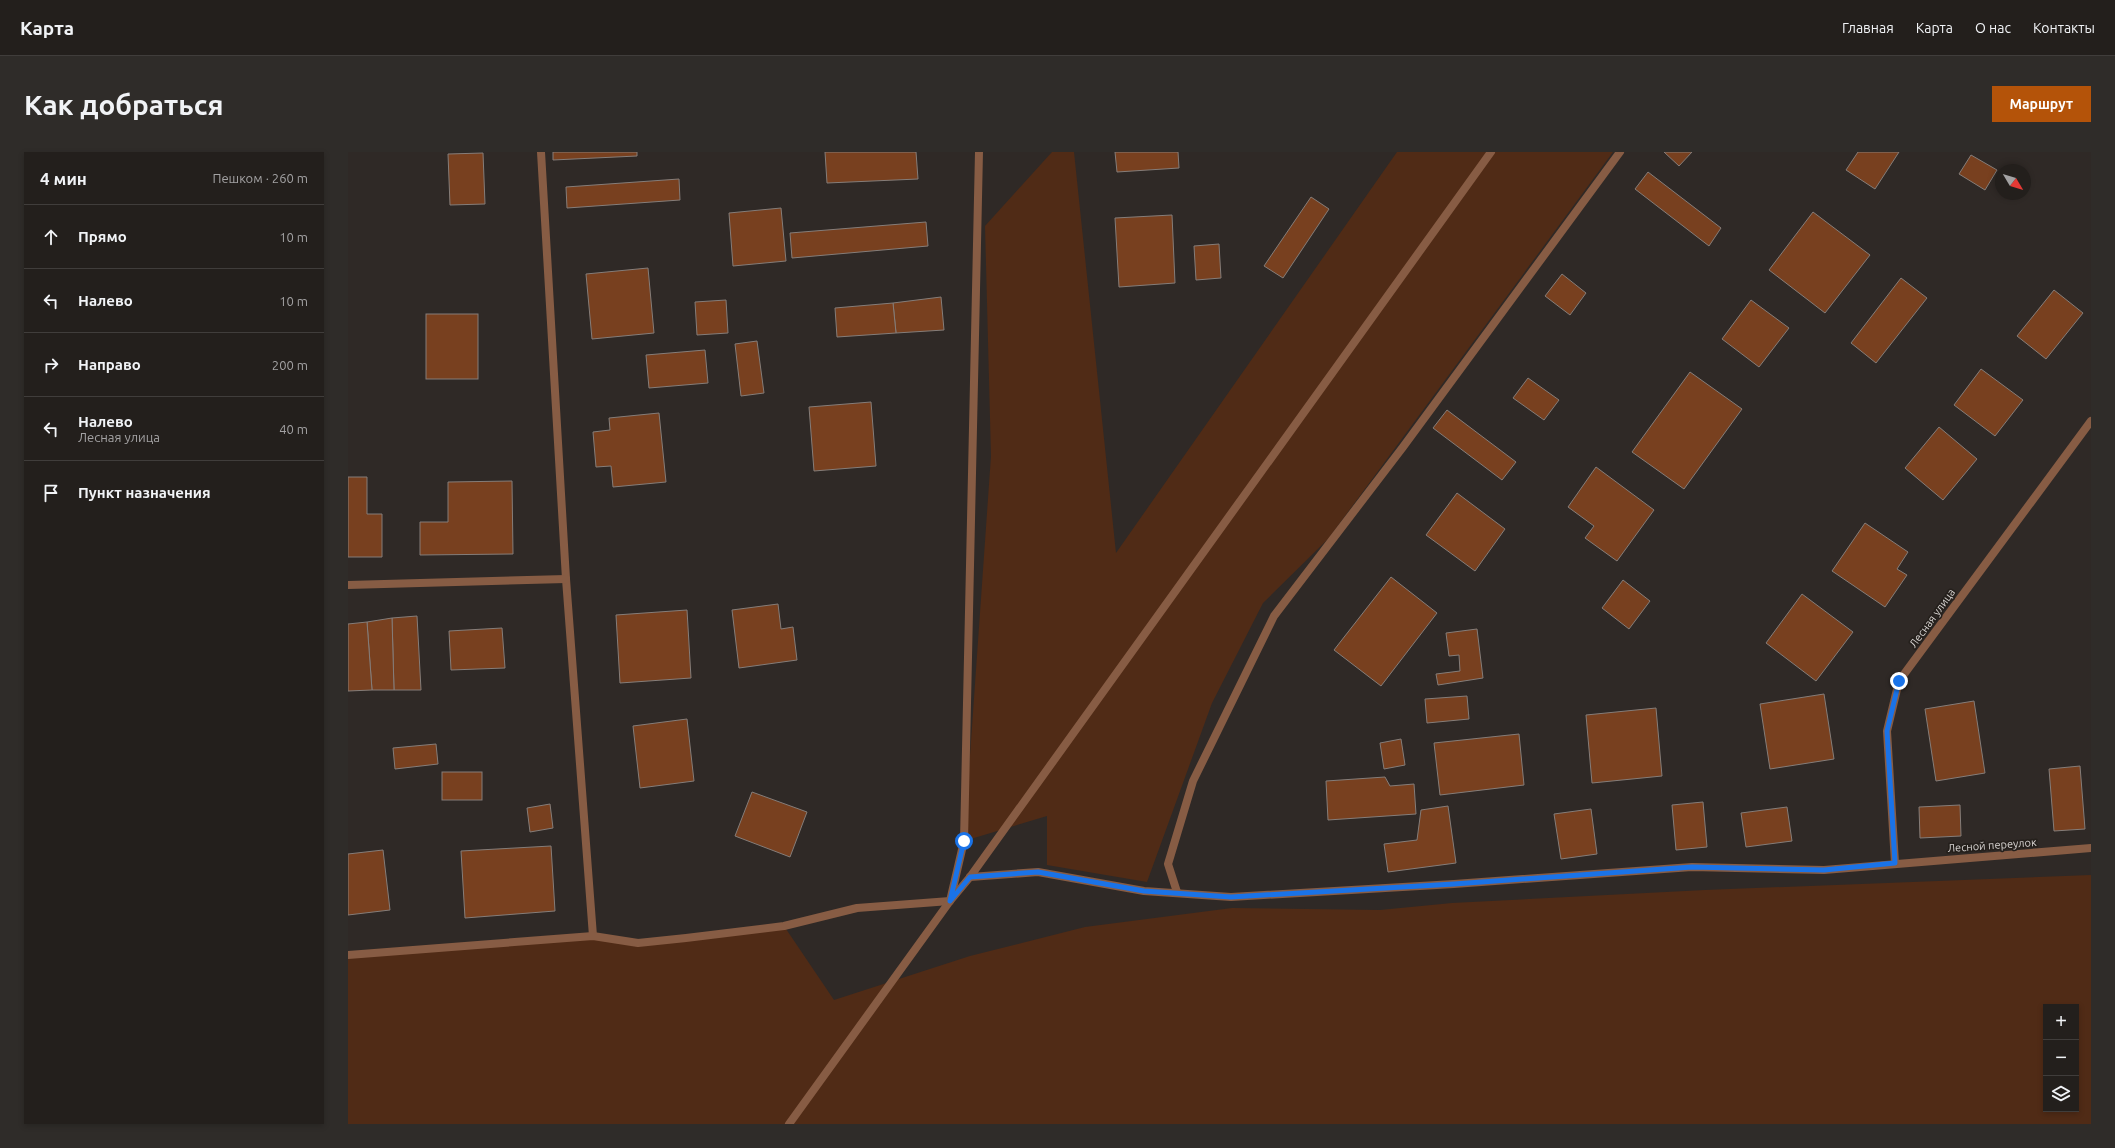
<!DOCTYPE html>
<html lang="ru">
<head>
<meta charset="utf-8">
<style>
	:root { --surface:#231f1c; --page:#2f2c29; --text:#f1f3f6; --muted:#a3a2a3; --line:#403d3b; --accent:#b45309 }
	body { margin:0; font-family:Ubuntu,sans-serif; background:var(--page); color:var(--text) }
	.controls { position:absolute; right:12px; bottom:12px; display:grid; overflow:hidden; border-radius:0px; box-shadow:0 2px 6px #0003 }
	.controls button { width:36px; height:36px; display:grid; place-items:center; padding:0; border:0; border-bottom:1px solid var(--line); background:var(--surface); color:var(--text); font:20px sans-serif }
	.compass { position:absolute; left:1647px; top:12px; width:36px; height:36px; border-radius:50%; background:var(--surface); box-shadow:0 2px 6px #0003; rotate:128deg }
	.stop { position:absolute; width:12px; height:12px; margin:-9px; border:3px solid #1a73e8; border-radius:50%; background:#fff }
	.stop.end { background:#1a73e8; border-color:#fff; box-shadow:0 1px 4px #0008 }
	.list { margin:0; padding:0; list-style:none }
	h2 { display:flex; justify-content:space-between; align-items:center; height:52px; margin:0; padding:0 16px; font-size:17px }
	h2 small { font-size:13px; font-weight:400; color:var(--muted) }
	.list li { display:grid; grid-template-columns:26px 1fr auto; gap:12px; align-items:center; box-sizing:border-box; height:64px; padding:0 16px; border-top:1px solid var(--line) }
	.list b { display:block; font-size:15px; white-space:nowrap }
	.list p { margin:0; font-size:13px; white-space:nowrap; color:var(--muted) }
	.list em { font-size:13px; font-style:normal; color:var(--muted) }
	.icon { flex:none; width:22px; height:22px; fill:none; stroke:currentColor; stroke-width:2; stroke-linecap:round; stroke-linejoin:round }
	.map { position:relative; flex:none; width:1743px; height:972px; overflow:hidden; border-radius:0px }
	header { display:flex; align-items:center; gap:24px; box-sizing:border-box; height:56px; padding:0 20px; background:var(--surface); border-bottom:1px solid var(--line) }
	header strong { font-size:19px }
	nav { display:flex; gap:22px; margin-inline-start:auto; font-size:14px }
	.intro { display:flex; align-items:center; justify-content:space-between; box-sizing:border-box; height:96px; padding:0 24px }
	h1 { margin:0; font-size:28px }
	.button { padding:10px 18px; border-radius:0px; background:var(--accent); color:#fff; font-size:14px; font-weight:700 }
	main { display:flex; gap:24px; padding:0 24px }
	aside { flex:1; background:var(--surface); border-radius:0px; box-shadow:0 2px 6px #0003 }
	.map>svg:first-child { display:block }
	.green { fill:#502b16; fill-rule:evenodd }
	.building { fill:#78401f; stroke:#857d79 }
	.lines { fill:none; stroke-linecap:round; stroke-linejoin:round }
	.minor { stroke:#875c44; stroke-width:8 }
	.route { stroke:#1a73e8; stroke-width:5 }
	.labels { text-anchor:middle; stroke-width:3.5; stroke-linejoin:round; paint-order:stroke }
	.street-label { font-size:11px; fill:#d8d4d2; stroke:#25201c }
</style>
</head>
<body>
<header>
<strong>Карта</strong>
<nav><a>Главная</a><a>Карта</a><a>О нас</a><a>Контакты</a></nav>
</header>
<div class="intro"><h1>Как добраться</h1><a class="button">Маршрут</a></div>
<main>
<aside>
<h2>4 мин<small>Пешком · 260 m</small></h2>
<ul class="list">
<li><svg class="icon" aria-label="ahead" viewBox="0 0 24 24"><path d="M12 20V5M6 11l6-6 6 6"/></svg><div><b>Прямо</b></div><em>10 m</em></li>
<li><svg class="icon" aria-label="left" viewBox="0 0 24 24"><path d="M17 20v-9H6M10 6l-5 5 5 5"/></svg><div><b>Налево</b></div><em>10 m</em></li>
<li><svg class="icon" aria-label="right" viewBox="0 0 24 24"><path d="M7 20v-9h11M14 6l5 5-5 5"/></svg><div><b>Направо</b></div><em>200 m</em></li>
<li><svg class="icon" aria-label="left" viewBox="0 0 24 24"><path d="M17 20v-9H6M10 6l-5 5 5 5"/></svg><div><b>Налево</b><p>Лесная улица</p></div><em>40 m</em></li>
<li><svg class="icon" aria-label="arrive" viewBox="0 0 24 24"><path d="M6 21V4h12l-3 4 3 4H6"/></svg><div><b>Пункт назначения</b></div></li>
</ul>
</aside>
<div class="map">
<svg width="1743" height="972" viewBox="0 0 1743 972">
	<rect width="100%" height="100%" fill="#2f2926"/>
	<g class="green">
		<path d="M704 0H726L768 401 1049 0H1265L980 387 915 451 864 551 799 730 699 713V664L616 689 643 304 637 74Z"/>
		<path d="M1743 723V972H0V803L245 784 290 791 436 774 486 848 622 804 737 775 884 756 1032 758 1104 751 1357 738ZM1698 855H1728V957H1698Z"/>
	</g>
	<g class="building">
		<path d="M205 0H289V4L205 8Z"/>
		<path d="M477 0H568L570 27 479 31Z"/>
		<path d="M767 0H830L831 16 769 20Z"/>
		<path d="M1316 0H1344L1331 14Z"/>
		<path d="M1510 0H1551L1527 37 1498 18Z"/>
		<path d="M135 1 137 52 102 53 100 2Z"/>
		<path d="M1623 3 1649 18 1637 38 1611 22Z"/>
		<path d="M1300 20 1373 76 1361 94 1287 37Z"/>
		<path d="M331 27 332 48 219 56 218 35Z"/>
		<path d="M963 45 981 57 935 126 916 114Z"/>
		<path d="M433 56 438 109 385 114 381 61Z"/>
		<path d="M1465 60 1522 103 1477 161 1421 118Z"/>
		<path d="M824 63 827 131 771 135 767 66Z"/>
		<path d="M578 70 580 94 444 106 442 81Z"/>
		<path d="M871 92 873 126 848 128 846 94Z"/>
		<path d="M300 116 306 181 244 187 238 122Z"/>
		<path d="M1214 122 1238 141 1222 163 1197 144Z"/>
		<path d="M1553 126 1579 146 1528 211 1503 191Z"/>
		<path d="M1706 138 1735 161 1698 207 1669 184Z"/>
		<path d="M593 145 596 178 548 181 545 151Z"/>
		<path d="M378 148 380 181 349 183 347 150Z"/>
		<path d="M1403 148 1441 176 1411 215 1374 187Z"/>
		<path d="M545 151 548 181 489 185 487 156Z"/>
		<rect x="78" y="162" width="52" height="65"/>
		<path d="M409 189 416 241 393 244 387 192Z"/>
		<path d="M357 198 360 231 301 236 298 203Z"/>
		<path d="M1633 217 1675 248 1647 284 1606 253Z"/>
		<path d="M1342 220 1394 257 1336 337 1284 300Z"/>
		<path d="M1180 226 1211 248 1196 268 1165 246Z"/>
		<path d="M523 250 528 314 466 319 461 255Z"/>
		<path d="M1099 258 1168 310 1154 328 1085 276Z"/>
		<path d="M311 261 318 330 265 335 263 314 248 315 245 280 262 278 261 266Z"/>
		<path d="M1591 275 1629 307 1595 348 1557 316Z"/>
		<path d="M1248 315 1306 358 1269 409 1237 386 1246 374 1220 355Z"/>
		<path d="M0 325H19V362H34V405H0Z"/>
		<path d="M164 329 165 402 72 403V370H100V330Z"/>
		<path d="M1109 341 1157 377 1127 419 1078 383Z"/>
		<path d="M1517 371 1560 400 1549 417 1559 423 1537 455 1484 419Z"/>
		<path d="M1043 425 1089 461 1033 534 986 498Z"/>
		<path d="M1275 428 1302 449 1281 477 1254 456Z"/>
		<path d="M1454 442 1505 480 1468 529 1418 491Z"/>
		<path d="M430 452 433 477 445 475 449 508 391 516 384 458Z"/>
		<path d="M339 458 343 526 272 531 268 463Z"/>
		<path d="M69 464 73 538H46L44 466Z"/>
		<path d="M44 466 46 538H24L19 470Z"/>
		<path d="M19 470 24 538 0 539V472Z"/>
		<path d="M154 476 157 516 103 518 101 479Z"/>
		<path d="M1129 477 1135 526 1090 533 1088 522 1112 519 1111 503 1101 504 1098 481Z"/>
		<path d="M1476 542 1486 607 1422 617 1412 552Z"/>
		<path d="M1119 544 1121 567 1079 571 1077 547Z"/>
		<path d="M1626 549 1637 621 1588 629 1577 557Z"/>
		<path d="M1308 556 1314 624 1244 631 1238 563Z"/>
		<path d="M339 567 346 629 292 636 285 574Z"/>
		<path d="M1171 582 1176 633 1092 643 1086 591Z"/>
		<path d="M1053 587 1057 613 1036 617 1032 591Z"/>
		<path d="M88 592 90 612 47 617 45 596Z"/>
		<path d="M1732 614 1737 677 1706 679 1701 617Z"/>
		<rect x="94" y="620" width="40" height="28"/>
		<path d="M1037 625 1042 634 1066 632 1068 662 980 668 978 629Z"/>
		<path d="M404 640 459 660 442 705 387 684Z"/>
		<path d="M1355 650 1359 695 1328 698 1324 653Z"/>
		<path d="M202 652 205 676 182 680 179 656Z"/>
		<path d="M1612 653 1613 684 1572 686 1571 655Z"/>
		<path d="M1100 654 1108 711 1040 720 1036 692 1069 688 1073 658Z"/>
		<path d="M1439 655 1444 689 1398 695 1393 661Z"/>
		<path d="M1243 657 1249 702 1213 707 1206 662Z"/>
		<path d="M203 694 207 759 117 766 113 699Z"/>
		<path d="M35 698 42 758 0 763V702Z"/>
	</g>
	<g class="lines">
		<g class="minor">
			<path d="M193 0 218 427 245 784"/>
			<path d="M0 433 218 427"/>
			<path d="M1547 711 1539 579 1551 529 1743 269"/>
			<path d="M622 725 690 720 796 739 883 745 1106 732 1344 715 1476 718 1743 696"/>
			<path d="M829 740 820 712 845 629 926 464 1055 295 1272 0"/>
			<path d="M0 803 245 784 290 791 338 786 436 774 509 756 602 749 616 689 631 0"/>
			<path d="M441 972 602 749 622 725 1143 0"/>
		</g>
	</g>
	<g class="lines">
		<path class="route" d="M616 689 602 749 622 725 690 720 796 739 883 745 1106 732 1344 715 1476 718 1547 711 1539 579 1551 529"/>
	</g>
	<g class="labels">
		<g class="street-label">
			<text transform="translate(1584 466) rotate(-54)" y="4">Лесная улица</text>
			<text transform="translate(1644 693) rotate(-4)" y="4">Лесной переулок</text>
		</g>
	</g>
</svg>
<div class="controls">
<button>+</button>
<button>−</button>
<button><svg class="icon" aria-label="layers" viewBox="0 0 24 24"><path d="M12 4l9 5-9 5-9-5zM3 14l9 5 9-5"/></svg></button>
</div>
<svg class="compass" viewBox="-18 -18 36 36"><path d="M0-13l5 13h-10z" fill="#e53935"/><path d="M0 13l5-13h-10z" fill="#a3a2a3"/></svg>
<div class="stop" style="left:616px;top:689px"></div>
<div class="stop end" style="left:1551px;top:529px"></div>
</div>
</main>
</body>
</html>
